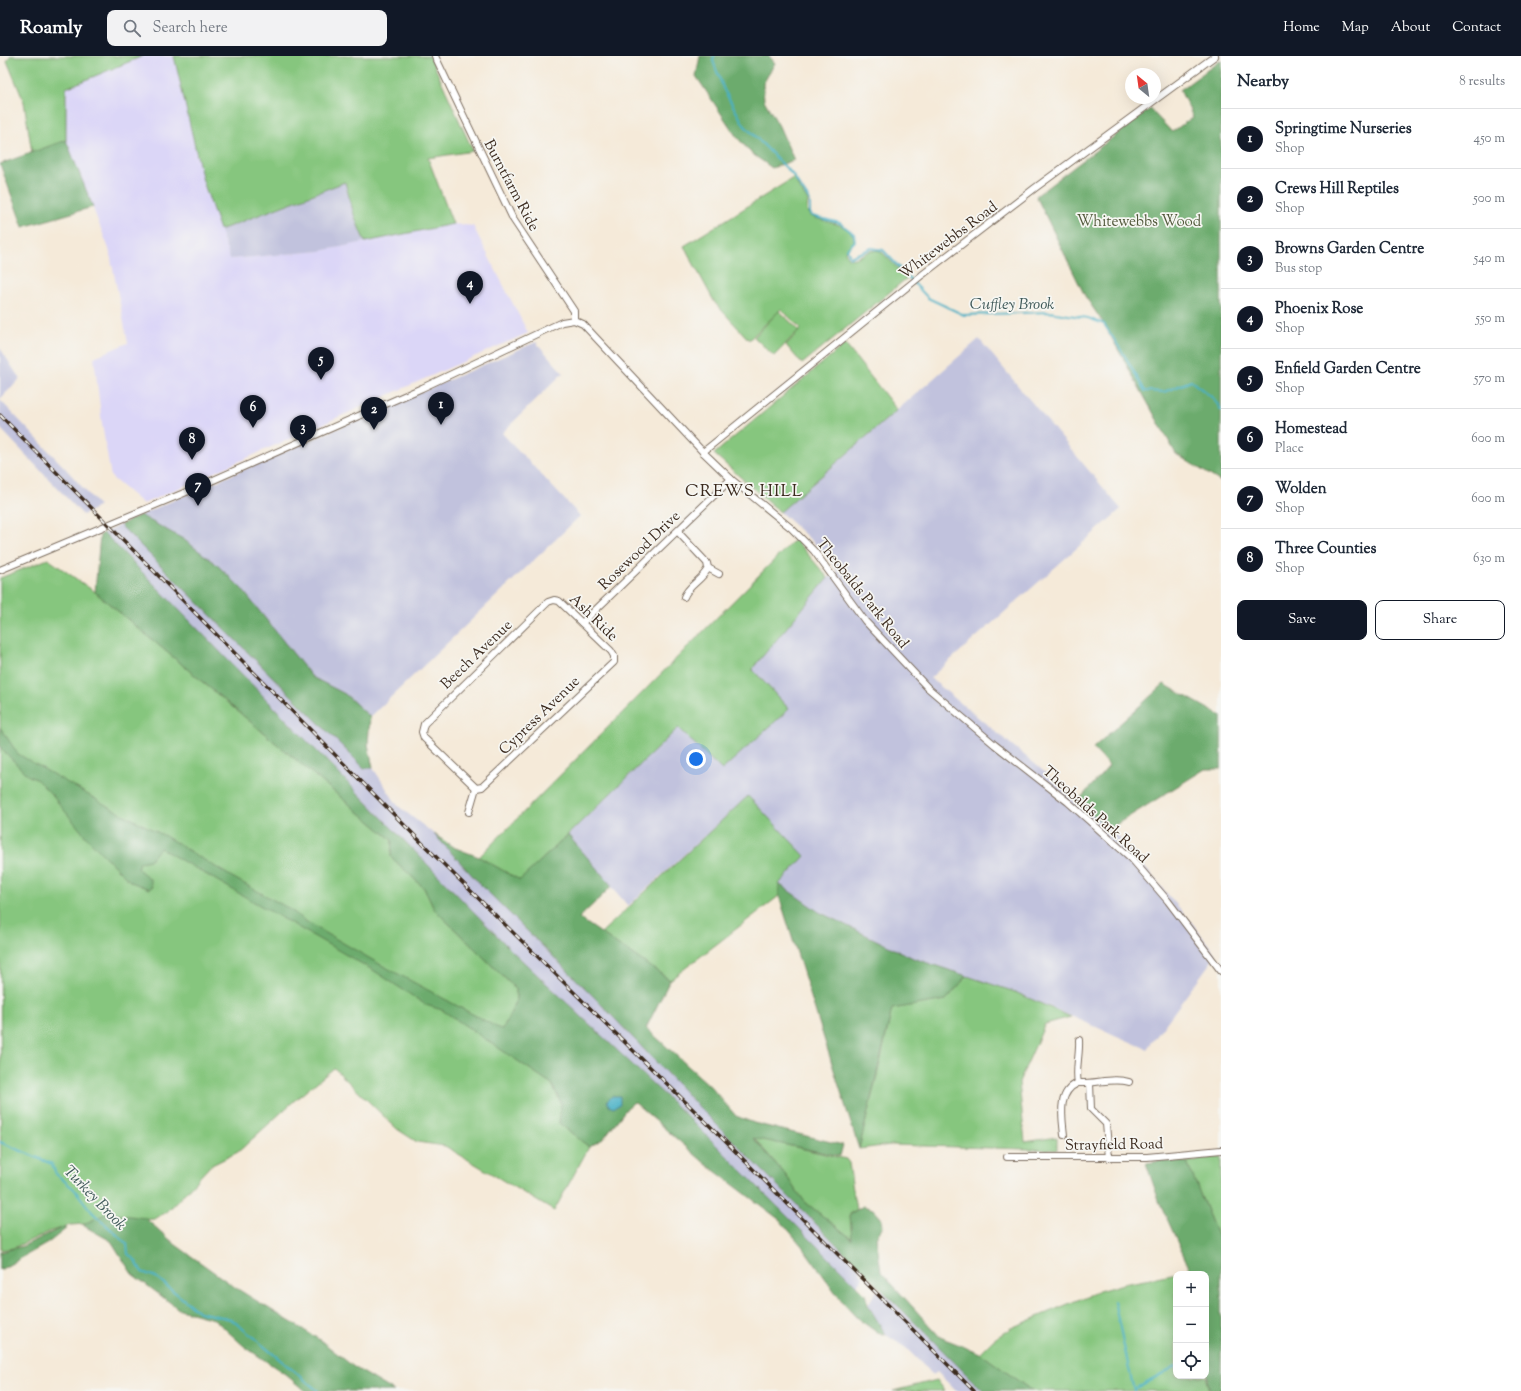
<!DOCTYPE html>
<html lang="en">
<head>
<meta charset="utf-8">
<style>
	:root { --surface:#fff; --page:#f2f2f3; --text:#1f2937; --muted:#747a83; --line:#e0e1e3; --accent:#111827 }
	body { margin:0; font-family:"Sorts Mill Goudy",serif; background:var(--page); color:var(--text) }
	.controls { position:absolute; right:12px; bottom:12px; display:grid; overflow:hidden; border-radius:8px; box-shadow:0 4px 16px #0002 }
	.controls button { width:36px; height:36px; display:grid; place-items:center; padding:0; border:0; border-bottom:1px solid var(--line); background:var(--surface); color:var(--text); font:20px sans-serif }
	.compass { position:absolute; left:1125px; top:12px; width:36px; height:36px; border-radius:50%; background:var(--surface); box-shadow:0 4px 16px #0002; rotate:331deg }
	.you { position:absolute; left:696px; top:703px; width:14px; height:14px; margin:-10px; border:3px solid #fff; border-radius:50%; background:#1a73e8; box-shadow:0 0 0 6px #1a73e833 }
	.badge { display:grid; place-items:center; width:26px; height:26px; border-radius:50%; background:var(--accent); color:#fff; font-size:13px; font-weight:700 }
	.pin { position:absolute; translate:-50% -33px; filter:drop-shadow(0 1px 2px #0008) }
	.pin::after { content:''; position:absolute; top:21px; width:14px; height:12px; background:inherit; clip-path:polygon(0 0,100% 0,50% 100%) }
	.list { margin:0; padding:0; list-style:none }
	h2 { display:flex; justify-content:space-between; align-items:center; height:52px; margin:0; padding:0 16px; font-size:17px }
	h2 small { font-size:13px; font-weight:400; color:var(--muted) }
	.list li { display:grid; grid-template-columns:26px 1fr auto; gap:12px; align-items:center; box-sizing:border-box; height:60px; padding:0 16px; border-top:1px solid var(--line) }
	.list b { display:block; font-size:15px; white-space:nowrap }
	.list p { margin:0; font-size:13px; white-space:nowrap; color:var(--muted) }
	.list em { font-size:13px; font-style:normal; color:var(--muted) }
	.actions { display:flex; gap:8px; padding:12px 16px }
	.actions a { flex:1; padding:9px 0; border:1px solid var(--accent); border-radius:8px; text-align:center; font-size:14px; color:var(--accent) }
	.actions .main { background:var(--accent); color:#fff }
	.icon { flex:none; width:22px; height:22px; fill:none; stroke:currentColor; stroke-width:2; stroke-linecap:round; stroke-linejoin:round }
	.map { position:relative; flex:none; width:1221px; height:1335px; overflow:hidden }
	header { display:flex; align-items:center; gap:24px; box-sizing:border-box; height:56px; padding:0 20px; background:var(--accent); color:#fff }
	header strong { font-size:19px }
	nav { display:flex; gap:22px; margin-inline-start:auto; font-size:14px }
	.search { width:280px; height:36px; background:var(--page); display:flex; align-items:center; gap:10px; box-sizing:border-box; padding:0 14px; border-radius:8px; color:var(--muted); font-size:15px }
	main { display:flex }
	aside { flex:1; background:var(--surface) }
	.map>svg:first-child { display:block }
	.built { fill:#dbd6f7 }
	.industrial { fill:#c1c2dd }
	.green { fill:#86c67e; stroke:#60784e }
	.forest { fill:#6cab6d; stroke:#546a46 }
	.water { fill:#47b1c6; stroke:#416e72 }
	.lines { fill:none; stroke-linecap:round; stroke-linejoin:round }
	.stream { stroke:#47b1c6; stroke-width:2 }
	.minor-casing { stroke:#7c6d5f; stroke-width:8 }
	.minor { stroke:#fff; stroke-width:6 }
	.rail-casing { stroke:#3b2a1e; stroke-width:3.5 }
	.rail { stroke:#f6f6f2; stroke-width:2; stroke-dasharray:6; stroke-linecap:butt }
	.labels { text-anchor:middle; stroke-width:3.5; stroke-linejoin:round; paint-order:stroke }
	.street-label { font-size:15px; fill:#3b2a1e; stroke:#f6f6f2 }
	.park-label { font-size:15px; fill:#52593b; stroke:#f6f6f2 }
	.water-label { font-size:16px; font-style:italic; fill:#3f5959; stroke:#f6f6f2 }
	.quarter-label { font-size:17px; letter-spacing:1px; fill:#3b2a1e; stroke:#f6f6f2 }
</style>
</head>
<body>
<header>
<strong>Roamly</strong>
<div class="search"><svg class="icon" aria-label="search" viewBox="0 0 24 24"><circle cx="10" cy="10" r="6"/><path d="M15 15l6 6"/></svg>Search here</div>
<nav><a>Home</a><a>Map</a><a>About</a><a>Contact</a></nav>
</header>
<main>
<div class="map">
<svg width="1221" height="1335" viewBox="0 0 1221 1335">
	<rect width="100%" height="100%" fill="#f6f6f2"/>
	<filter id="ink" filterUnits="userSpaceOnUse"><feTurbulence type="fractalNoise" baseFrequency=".025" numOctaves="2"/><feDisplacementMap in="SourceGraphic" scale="8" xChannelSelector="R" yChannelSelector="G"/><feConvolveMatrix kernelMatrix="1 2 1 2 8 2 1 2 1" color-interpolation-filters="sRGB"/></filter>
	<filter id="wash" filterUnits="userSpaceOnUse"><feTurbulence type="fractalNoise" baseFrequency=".012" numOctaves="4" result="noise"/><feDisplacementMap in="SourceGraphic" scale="16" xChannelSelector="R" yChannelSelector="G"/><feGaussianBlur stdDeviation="0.9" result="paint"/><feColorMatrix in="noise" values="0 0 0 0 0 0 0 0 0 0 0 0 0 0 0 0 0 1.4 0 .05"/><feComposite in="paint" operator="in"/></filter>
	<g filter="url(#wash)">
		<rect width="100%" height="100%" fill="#f5ead9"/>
		<path class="built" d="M143 0H174L203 125 230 203 320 195 453 168 473 170 528 277 143 448 111 421 102 368 94 301 128 287 109 193 66 84V32Z"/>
		<g class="industrial">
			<path d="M345 126 355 162 365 186 320 195 230 203 220 174Z"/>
			<path d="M979 283 1121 453 930 622 1035 708 1118 780 1193 868 1216 899 1147 993 1015 936 913 902 819 856 779 828 748 740 628 850 568 779 678 672 789 653 752 613 828 522 838 516 824 496 780 456Z"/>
			<path d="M536 286 563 317 502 377 580 460 370 661 345 638 312 621 241 532 140 459Z"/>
			<path d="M0 292 20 323 0 343Z"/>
			<path d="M0 344 66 413 99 450 83 459 0 372Z"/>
			<path d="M120 469 364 712H373L398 750 434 778 481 829 596 943 701 1053 858 1211 863 1221 856 1230 692 1065 512 895 104 477Z"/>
			<path d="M876 1235H882L983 1335H956L937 1316 933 1319 906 1292 886 1279 868 1249Z"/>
		</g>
		<g class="green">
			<path d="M10 0H143L66 32V84L32 97 24 46 7 5Z"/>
			<path d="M174 0H430L473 95 428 102 453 168 365 186 355 162 345 126 220 174 203 125Z"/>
			<path d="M793 122 808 145 807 155 810 160C821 166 856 167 854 186L845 195 848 202C858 206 867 191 881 195L907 222 802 308 786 289 801 273 781 253 749 284 715 247 684 190Z"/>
			<path d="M779 255 799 274 774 300 754 281Z"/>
			<path d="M845 288 897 354 780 456 714 398Z"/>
			<path d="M795 483 828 522 752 613 789 653 722 714 678 672 520 825 479 801Z"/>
			<path d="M48 503 95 536 392 784 391 801 424 832 434 853 516 933V946L495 989 552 1028 561 1047 559 1067 589 1091 554 1155 445 1090 417 1086 397 1073 334 1012 295 1044 238 1096 210 1110 170 1153 155 1163 71 1169 51 1175 13 1192 1 1194 0 522Z"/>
			<path d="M748 740 805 800 779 828V840L670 924 601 877Z"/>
			<path d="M967 920 1015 936 1071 961 1045 968 1019 1026 1025 1086 1057 1081V1094L891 1089 859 1093 881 1003 892 952 946 944Z"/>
			<path d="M753 1081 846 1103 849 1107 856 1154 850 1158 852 1183 805 1146 784 1117Z"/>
			<path d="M1221 1100V1189L1187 1106Z"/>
			<path d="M1191 1216 1192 1218H1176V1320H1205L1209 1335H1032L980 1297 993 1284 1011 1272 1099 1235 1123 1228 1183 1217Z"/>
			<path d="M937 1324 945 1335H893Z"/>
		</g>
		<g class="forest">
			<path d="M700 0H769L775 7 763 28 764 44 779 70 794 104 772 112 751 97 736 80 696 20Z"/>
			<path d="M1221 4V426L1176 398 1104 268 1085 240 1036 140 1150 53 1172 76 1193 61 1180 34Z"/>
			<path d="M66 84 93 151 23 171 0 108Z"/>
			<path d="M140 459 183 483 215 507 241 532 312 621 345 638 370 661 368 688 373 712H364L120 469Z"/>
			<path d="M104 477 512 895 692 1065 865 1238 868 1249 886 1279 875 1275 857 1262 843 1247 802 1190 780 1164 707 1109 634 1046 627 1052 603 1083 589 1091 559 1067 561 1047 552 1028 442 954 426 949 376 916 160 792 150 804 140 806 138 813 150 823 152 831 149 833 131 826 121 817 86 781 51 738 37 724 27 719 0 691V671L18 698 111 752 165 780 232 821 288 852 307 866 376 906 502 974 516 946V933L434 853 424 832 391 801 392 784 95 536 100 479Z"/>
			<path d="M1164 628 1221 660V713H1205L1109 773 1078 745 1109 710 1093 692Z"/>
			<path d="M434 778 453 791 479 801 520 824 568 779 612 830 579 862 670 924 646 972 710 1030 736 1060 754 1067 843 1089 840 1100 753 1082 784 1117 805 1146 852 1183 850 1158 863 1150 873 1153 882 1163 883 1171 876 1181 881 1216 940 1281 980 1297 1032 1335H983L701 1053 596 943 481 829Z"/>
			<path d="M779 828 819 856 913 902 967 920 946 944 892 953 859 1093 779 840Z"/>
			<path d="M1161 1105 1187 1106 1221 1189V1335H1209C1205 1318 1206 1301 1206 1282 1206 1275 1208 1271 1206 1264V1218H1192L1159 1145 1146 1107Z"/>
			<path d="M107 1157 145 1162 176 1189 236 1232 320 1284 354 1311 394 1335H305L285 1318 245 1291 214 1263 180 1254 132 1218 111 1185 84 1170V1168Z"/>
			<path d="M61 1172H67L48 1187 0 1214V1196L23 1190Z"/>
		</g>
		<path class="water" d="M612 1040H620V1049L613 1052 609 1050 607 1045Z"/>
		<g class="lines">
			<g class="stream">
				<path d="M714 0 713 5 724 34 744 69 792 118 810 145V157L812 160 840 167 854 178 855 185 847 193 850 201 872 192 883 194 928 242 964 259 1049 256 1088 262 1104 268 1126 302 1145 335 1164 336 1191 325 1214 343 1221 354"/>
				<path d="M0 1086 52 1108 56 1118 74 1133 92 1156 127 1188 128 1198 135 1204 142 1216 156 1221 199 1256 231 1263 318 1335"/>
				<path d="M1114 1245 1134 1335"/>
				<path d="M1134 1333 1176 1310"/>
			</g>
		</g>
	</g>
	<g filter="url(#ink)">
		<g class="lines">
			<defs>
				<g id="minor">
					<path d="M435 0 513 163 574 255V264"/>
					<path d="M703 396 922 219 1035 132 1215 0"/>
					<path d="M678 476 707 507 708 512C703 524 688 529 684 541"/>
					<path d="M708 512 719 518"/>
					<path d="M0 514 184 437 422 332 562 266 574 264 583 268 703 396 731 423 791 472 814 495 865 565 928 632 995 689 1068 746 1131 802 1168 845 1221 915"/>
					<path d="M554 544 559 545 611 595 614 600V606L482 731 476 732 424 682 422 676 424 668 548 546Z"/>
					<path d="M582 567 731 423"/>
					<path d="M469 756 476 732"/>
					<path d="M1079 984C1080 998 1075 1014 1078 1027 1095 1028 1114 1021 1129 1026"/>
					<path d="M1090 1027 1091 1053 1106 1068 1109 1102"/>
					<path d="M1064 1079C1062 1060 1057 1036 1078 1027"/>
					<path d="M1007 1101H1147L1221 1094"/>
				</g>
			</defs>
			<use href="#minor" class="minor-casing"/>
			<use href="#minor" class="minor"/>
			<defs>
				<path id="rail" d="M0 359 421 786 712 1072 974 1335"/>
			</defs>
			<use href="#rail" class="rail-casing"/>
			<use href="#rail" class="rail"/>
		</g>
	</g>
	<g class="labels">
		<g class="street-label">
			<text transform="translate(512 129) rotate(62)" y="5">Burntfarm Ride</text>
			<text transform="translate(948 184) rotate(-37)" y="5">Whitewebbs Road</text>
			<text transform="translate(639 494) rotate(-44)" y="5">Rosewood Drive</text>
			<text transform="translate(863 537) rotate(51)" y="5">Theobalds Park Road</text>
			<text transform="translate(594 561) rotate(44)" y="5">Ash Ride</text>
			<text transform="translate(476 598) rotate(-44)" y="5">Beech Avenue</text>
			<text transform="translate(539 659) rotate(-44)" y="5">Cypress Avenue</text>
			<text transform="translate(1096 758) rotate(42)" y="5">Theobalds Park Road</text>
			<text transform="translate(1114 1088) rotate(-1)" y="5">Strayfield Road</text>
		</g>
		<g class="park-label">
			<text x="1139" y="170">Whitewebbs Wood</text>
		</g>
		<g class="water-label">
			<text x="1012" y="253">Cuffley Brook</text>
			<text transform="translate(96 1141) rotate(46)" y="6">Turkey Brook</text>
		</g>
		<g class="quarter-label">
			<text x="744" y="440">CREWS HILL</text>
		</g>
	</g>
</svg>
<div class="controls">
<button>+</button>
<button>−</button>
<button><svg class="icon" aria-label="locate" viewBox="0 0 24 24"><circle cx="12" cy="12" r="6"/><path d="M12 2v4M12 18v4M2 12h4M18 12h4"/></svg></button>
</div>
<svg class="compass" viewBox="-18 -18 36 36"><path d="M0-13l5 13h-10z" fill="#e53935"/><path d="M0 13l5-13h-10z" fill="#747a83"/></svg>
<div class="you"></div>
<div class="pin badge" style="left:441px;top:369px">1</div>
<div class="pin badge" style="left:374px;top:374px">2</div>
<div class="pin badge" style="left:303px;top:392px">3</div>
<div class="pin badge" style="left:470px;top:248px">4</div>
<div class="pin badge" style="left:321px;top:324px">5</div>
<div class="pin badge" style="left:253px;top:372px">6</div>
<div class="pin badge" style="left:198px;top:450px">7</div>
<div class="pin badge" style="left:192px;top:404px">8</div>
</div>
<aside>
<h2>Nearby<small>8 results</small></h2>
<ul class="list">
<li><span class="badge">1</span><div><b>Springtime Nurseries</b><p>Shop</p></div><em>450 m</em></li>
<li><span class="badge">2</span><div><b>Crews Hill Reptiles</b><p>Shop</p></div><em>500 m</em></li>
<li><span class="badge">3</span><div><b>Browns Garden Centre</b><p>Bus stop</p></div><em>540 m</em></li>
<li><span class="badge">4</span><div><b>Phoenix Rose</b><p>Shop</p></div><em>550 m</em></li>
<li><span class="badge">5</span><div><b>Enfield Garden Centre</b><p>Shop</p></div><em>570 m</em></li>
<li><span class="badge">6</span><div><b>Homestead</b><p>Place</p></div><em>600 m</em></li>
<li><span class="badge">7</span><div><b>Wolden</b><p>Shop</p></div><em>600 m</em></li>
<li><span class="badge">8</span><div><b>Three Counties</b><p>Shop</p></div><em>630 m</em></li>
</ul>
<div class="actions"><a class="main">Save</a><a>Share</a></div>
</aside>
</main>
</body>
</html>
